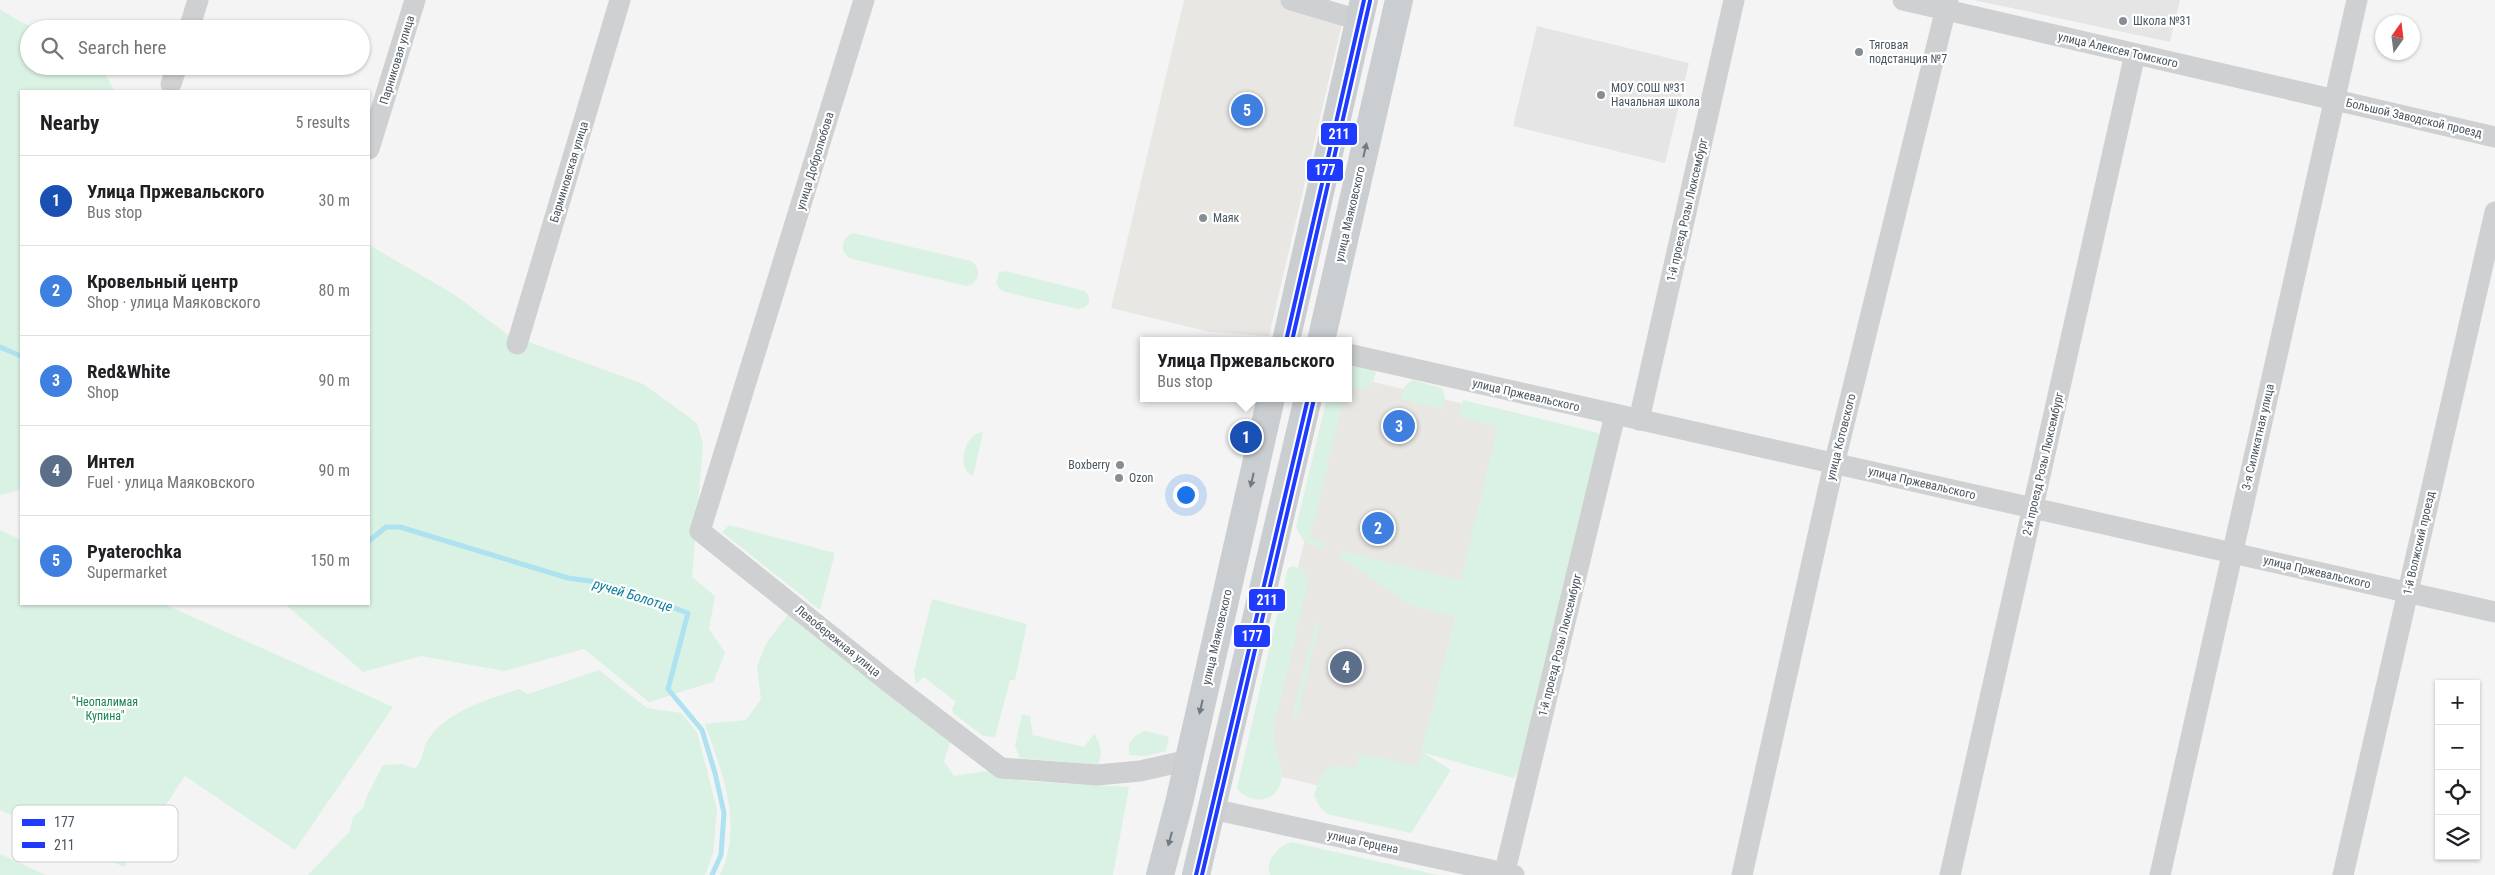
<!DOCTYPE html>
<html lang="en">
<head>
<meta charset="utf-8">
<style>
	:root { --surface:#fff; --page:#f6f6f6; --text:#202124; --muted:#757577; --line:#e0e0e0; --accent:#1a73e8 }
	body { margin:0; font-family:"Roboto Condensed",sans-serif; background:var(--page); color:var(--text) }
	.controls { position:absolute; right:15px; bottom:15px; display:grid; overflow:hidden; border-radius:0px; box-shadow:0 1px 4px #0004 }
	.controls button { width:45px; height:45px; display:grid; place-items:center; padding:0; border:0; border-bottom:1px solid var(--line); background:var(--surface); color:var(--text); font:25px sans-serif }
	.compass { position:absolute; left:2375px; top:15px; width:45px; height:45px; border-radius:50%; background:var(--surface); box-shadow:0 1px 4px #0004; rotate:14deg }
	.you { position:absolute; left:1185px; top:494px; width:18px; height:18px; margin:-12px; border:4px solid #fff; border-radius:50%; background:#1a73e8; box-shadow:0 0 0 8px #1a73e833 }
	.badge { display:grid; place-items:center; width:32px; height:32px; border-radius:50%; background:var(--accent); color:#fff; font-size:16px; font-weight:700 }
	.pin { position:absolute; translate:-50% -50%; border:2px solid #fff; box-shadow:0 1px 5px #0006 }
	.popup { position:absolute; left:1140px; top:337px; width:212px; height:65px; box-sizing:border-box; display:grid; place-content:center; border-radius:0px; background:var(--surface); filter:drop-shadow(0 1px 4px #0005); font-size:16px; white-space:nowrap; color:var(--muted) }
	.popup b { font-size:19px; color:var(--text) }
	.popup::after { content:''; position:absolute; left:50%; top:100%; margin-left:-10px; border:10px solid transparent; border-top-color:var(--surface) }
	.list { margin:0; padding:0; list-style:none }
	h2 { display:flex; justify-content:space-between; align-items:center; height:65px; margin:0; padding:0 20px; font-size:21px }
	h2 small { font-size:16px; font-weight:400; color:var(--muted) }
	.list li { display:grid; grid-template-columns:32px 1fr auto; gap:15px; align-items:center; box-sizing:border-box; height:90px; padding:0 20px; border-top:1px solid var(--line) }
	.list b { display:block; font-size:19px; white-space:nowrap }
	.list p { margin:0; font-size:16px; white-space:nowrap; color:var(--muted) }
	.list em { font-size:16px; font-style:normal; color:var(--muted) }
	.icon { flex:none; width:28px; height:28px; fill:none; stroke:currentColor; stroke-width:2; stroke-linecap:round; stroke-linejoin:round }
	.map { position:relative; flex:none; width:2495px; height:875px; overflow:hidden }
	.search { position:absolute; background:var(--surface); box-shadow:0 1px 4px #0004; left:20px; top:20px; width:350px; height:55px; display:flex; align-items:center; gap:12px; box-sizing:border-box; padding:0 18px; border-radius:28px; color:var(--muted); font-size:19px }
	.panel { position:absolute; background:var(--surface); box-shadow:0 1px 4px #0004; left:20px; top:90px; width:350px; height:515px; border-radius:0px }
	.map>svg:first-child { display:block }
	.commercial { fill:#e8e7e3 }
	.education { fill:#e6e5e6 }
	.green { fill:#d9f2e3 }
	.lines { fill:none; stroke-linecap:round; stroke-linejoin:round }
	.stream { stroke:#aee2f0; stroke-width:5 }
	.minor { stroke:#ced0d2; stroke-width:21 }
	.major { stroke:#caced1; stroke-width:28 }
	.bus-1-casing { stroke:#fff; stroke-width:8 }
	.bus-2-casing { stroke:#fff; stroke-width:8 }
	.bus-1 { stroke:#1f3bff; stroke-width:4 }
	.bus-2 { stroke:#1f3bff; stroke-width:4 }
	.oneway { fill:#707a83 }
	.poi-dot { fill:#868d94; stroke:#fff; stroke-width:2 }
	.labels { text-anchor:middle; stroke-width:4.5; stroke-linejoin:round; paint-order:stroke }
	.poi-label { font-size:12px; fill:#4a5661; stroke:#fff; text-anchor:start }
	.street-label { font-size:12px; fill:#4a5661; stroke:#fff }
	.park-label { font-size:12px; fill:#17864f; stroke:#fff }
	.water-label { font-size:14px; font-style:italic; fill:#0c7c9b; stroke:#fff }
	.key { fill:#fff; stroke:#c9ccd0; stroke-width:1 }
	.key-label { font-size:14px; fill:#4a5661 }
	.line-badge { stroke:#fff; stroke-width:2 }
	.badge-label { font-size:14px; text-anchor:middle; font-weight:bold; fill:#fff }
</style>
</head>
<body>
<div class="map">
<svg width="2495" height="875" viewBox="0 0 2495 875">
	<rect width="100%" height="100%" fill="#f4f4f4"/>
	<g class="commercial">
		<path d="M1184 0H1291L1344 15 1269 336 1210 332 1111 308Z"/>
		<path d="M1349 376 1505 414 1410 808 1249 769 1339 398H1348Z"/>
	</g>
	<g class="education">
		<path d="M1974 0H2180L2170 42Z"/>
		<path d="M1537 26 1689 63 1665 163 1513 126Z"/>
	</g>
	<g class="green">
		<path d="M0 9 19 21 37 29H29V66H102L114 91H21V490L0 495Z"/>
		<path d="M853 233 971 261C982 269 980 283 966 286L852 259C839 253 840 239 853 233Z"/>
		<path d="M369 245 452 293 507 334 643 384 697 423 703 444 692 577 715 596 709 629 725 653 713 682 649 702 584 649 504 671 421 656 363 672 285 604H369Z"/>
		<path d="M1005 271 1085 291C1093 299 1089 308 1078 309L1005 292 999 289 996 283 999 273Z"/>
		<path d="M1349 361 1365 365 1376 373 1372 384 1364 390 1349 386Z"/>
		<path d="M1412 380 1442 388 1445 397 1443 409 1401 399 1404 387Z"/>
		<path d="M1327 398H1344L1310 538 1325 543 1320 549 1303 540 1296 527Z"/>
		<path d="M1463 400 1599 433 1600 441 1519 771 1514 778 1424 753 1451 770 1411 833 1327 814 1319 806 1314 795 1323 771 1336 766 1356 767 1360 754 1418 766 1455 617 1412 606 1339 556 1340 551 1461 580 1498 427 1458 416Z"/>
		<path d="M983 432 973 476C955 469 965 432 983 432Z"/>
		<path d="M729 525 835 553 820 610 722 532Z"/>
		<path d="M0 530 21 540V604H164L393 707 295 850 185 776 124 867 0 810Z"/>
		<path d="M1293 566 1303 570 1308 581C1300 614 1293 648 1285 681 1281 697 1276 713 1274 730 1271 748 1289 769 1278 789 1270 805 1244 801 1237 788L1288 568Z"/>
		<path d="M932 599 1027 624 1015 680H1010L995 737 983 736 953 713 952 708 956 702 924 677 916 684 914 671Z"/>
		<path d="M790 612 951 740 944 761 954 776 986 771 1023 781 1129 787 1113 875H720C744 824 722 773 705 724L746 720 761 699 757 666 767 642Z"/>
		<path d="M1316 622 1320 623 1297 718 1292 717Z"/>
		<path d="M599 670 647 708 681 713 697 732 717 810 713 853 705 875H308L350 831 353 817 364 807 366 798 383 765 402 764 415 769C425 756 422 750 427 741 446 711 487 700 519 689L528 694Z"/>
		<path d="M1022 714 1030 716 1033 735 1084 747 1094 734C1101 744 1103 754 1098 765L1020 758 1015 746Z"/>
		<path d="M1146 731 1169 737 1166 751 1146 756 1130 755C1125 743 1135 734 1146 731Z"/>
		<path d="M1291 842 1438 875H1270C1264 862 1279 845 1291 842Z"/>
		<path d="M0 854 46 875H0Z"/>
	</g>
	<g class="lines">
		<g class="stream">
			<path d="M0 347 21 356"/>
			<path d="M369 541 386 527H400L568 578 604 583 688 613 668 689 702 730 715 773 724 813 721 855 712 875"/>
		</g>
		<g class="minor">
			<path d="M864 0 700 531 890 683 1001 768 1097 775 1140 771 1189 760"/>
			<path d="M1291 0 1359 20"/>
			<path d="M1903 0 2495 137"/>
			<path d="M189 29 198 0"/>
			<path d="M171 84 177 66"/>
			<path d="M369 149 415 0"/>
			<path d="M517 344 620 0"/>
			<path d="M1348 354 2495 612"/>
			<path d="M1639 420 1734 0"/>
			<path d="M1212 809 1514 875"/>
			<path d="M1504 875 1615 415"/>
			<path d="M1742 875 1831 477 1948 0"/>
			<path d="M1950 875 2135 54"/>
			<path d="M2160 875 2357 0"/>
			<path d="M2343 875 2495 212"/>
		</g>
		<g class="major">
			<path d="M1286 341 1364 0"/>
			<path d="M1321 341 1399 0"/>
			<path d="M1160 875 1179 803 1271 398"/>
			<path d="M1196 875 1308 398"/>
		</g>
		<defs>
			<g id="bus-1">
				<path d="M1286 341 1364 0"/>
				<path d="M1196 875 1308 398"/>
			</g>
			<g id="bus-2">
				<path d="M1292 341 1370 1"/>
				<path d="M1202 875 1314 399"/>
			</g>
		</defs>
		<use href="#bus-1" class="bus-1-casing"/>
		<use href="#bus-2" class="bus-2-casing"/>
		<use href="#bus-1" class="bus-1"/>
		<use href="#bus-2" class="bus-2"/>
	</g>
	<defs><path id="oneway-solid" d="M-6-.8H1V-3.2L6.5 0L1 3.2V.8H-6Z" transform="scale(1.25)"/></defs>
	<g class="oneway">
		<use href="#oneway-solid" transform="translate(1365 150) rotate(-77)"/>
		<use href="#oneway-solid" transform="translate(1252 480) rotate(103)"/>
		<use href="#oneway-solid" transform="translate(1201 707) rotate(103)"/>
		<use href="#oneway-solid" transform="translate(1170 839) rotate(105)"/>
	</g>
	<g class="poi-dot">
		<circle cx="2123" cy="21" r="5"/>
		<circle cx="1859" cy="52" r="5"/>
		<circle cx="1601" cy="95" r="5"/>
		<circle cx="1203" cy="218" r="5"/>
		<circle cx="1120" cy="465" r="5"/>
		<circle cx="1119" cy="478" r="5"/>
	</g>
	<g class="labels">
		<g class="poi-label">
			<text x="2133" y="25">Школа №31</text>
			<text x="1869" y="49">Тяговая<tspan x="1869" dy="14">подстанция №7</tspan></text>
			<text x="1611" y="92">МОУ СОШ №31<tspan x="1611" dy="14">Начальная школа</tspan></text>
			<text x="1213" y="222">Маяк</text>
			<text x="1110" y="469" text-anchor="end">Boxberry</text>
			<text x="1129" y="482">Ozon</text>
		</g>
		<g class="street-label">
			<text transform="translate(2118 50) rotate(13)" y="4">улица Алексея Томского</text>
			<text transform="translate(397 60) rotate(-73)" y="4">Парниковая улица</text>
			<text transform="translate(2414 118) rotate(13)" y="4">Большой Заводской проезд</text>
			<text transform="translate(815 161) rotate(-73)" y="4">улица Добролюбова</text>
			<text transform="translate(569 172) rotate(-73)" y="4">Барминовская улица</text>
			<text transform="translate(1687 210) rotate(-77)" y="4">1-й проезд Розы Люксембург</text>
			<text transform="translate(1350 214) rotate(-77)" y="4">улица Маяковского</text>
			<text transform="translate(1526 395) rotate(13)" y="4">улица Пржевальского</text>
			<text transform="translate(1841 437) rotate(-76)" y="4">улица Котовского</text>
			<text transform="translate(2258 437) rotate(-77)" y="4">3-я Силикатная улица</text>
			<text transform="translate(2043 464) rotate(-77)" y="4">2-й проезд Розы Люксембург</text>
			<text transform="translate(1922 483) rotate(13)" y="4">улица Пржевальского</text>
			<text transform="translate(2419 543) rotate(-77)" y="4">1-й Волжский проезд</text>
			<text transform="translate(2317 572) rotate(13)" y="4">улица Пржевальского</text>
			<text transform="translate(1217 637) rotate(-77)" y="4">улица Маяковского</text>
			<text transform="translate(838 641) rotate(39)" y="4">Левобережная улица</text>
			<text transform="translate(1560 645) rotate(-76)" y="4">1-й проезд Розы Люксембург</text>
			<text transform="translate(1363 842) rotate(12)" y="4">улица Герцена</text>
		</g>
		<g class="park-label">
			<text x="105" y="706">"Неопалимая<tspan x="105" dy="14">Купина"</tspan></text>
		</g>
		<g class="water-label">
			<text transform="translate(633 595) rotate(17)" y="5">ручей Болотце</text>
		</g>
	</g>
	<rect x="12" y="805" width="166" height="57" rx="8" class="key"/>
	<rect x="22" y="819" width="23" height="7" fill="#1f3bff"/>
	<rect x="22" y="842" width="23" height="6" fill="#1f3bff"/>
	<g class="key-label">
		<text x="54" y="827">177</text>
		<text x="54" y="850">211</text>
	</g>
	<g class="line-badge">
		<rect x="1320" y="122" width="38" height="24" rx="5" fill="#1f3bff"/>
		<rect x="1306" y="158" width="38" height="24" rx="5" fill="#1f3bff"/>
		<rect x="1248" y="588" width="38" height="24" rx="5" fill="#1f3bff"/>
		<rect x="1233" y="624" width="38" height="24" rx="5" fill="#1f3bff"/>
	</g>
	<g class="badge-label">
		<text x="1339" y="139">211</text>
		<text x="1325" y="175">177</text>
		<text x="1267" y="605">211</text>
		<text x="1252" y="641">177</text>
	</g>
</svg>
<div class="controls">
<button>+</button>
<button>−</button>
<button><svg class="icon" aria-label="locate" viewBox="0 0 24 24"><circle cx="12" cy="12" r="6"/><path d="M12 2v4M12 18v4M2 12h4M18 12h4"/></svg></button>
<button><svg class="icon" aria-label="layers" viewBox="0 0 24 24"><path d="M12 4l9 5-9 5-9-5zM3 14l9 5 9-5"/></svg></button>
</div>
<svg class="compass" viewBox="-18 -18 36 36"><path d="M0-13l5 13h-10z" fill="#e53935"/><path d="M0 13l5-13h-10z" fill="#757577"/></svg>
<div class="you"></div>
<div class="pin badge" style="left:1246px;top:437px;background:#1a4fb4">1</div>
<div class="popup"><b>Улица Пржевальского</b>Bus stop</div>
<div class="pin badge" style="left:1378px;top:528px;background:#3f7fe0">2</div>
<div class="pin badge" style="left:1399px;top:426px;background:#3f7fe0">3</div>
<div class="pin badge" style="left:1346px;top:667px;background:#5c6f8a">4</div>
<div class="pin badge" style="left:1247px;top:110px;background:#3f7fe0">5</div>
<div class="search"><svg class="icon" aria-label="search" viewBox="0 0 24 24"><circle cx="10" cy="10" r="6"/><path d="M15 15l6 6"/></svg>Search here</div>
<section class="panel">
<h2>Nearby<small>5 results</small></h2>
<ul class="list">
<li><span class="badge" style="background:#1a4fb4">1</span><div><b>Улица Пржевальского</b><p>Bus stop</p></div><em>30 m</em></li>
<li><span class="badge" style="background:#3f7fe0">2</span><div><b>Кровельный центр</b><p>Shop · улица Маяковского</p></div><em>80 m</em></li>
<li><span class="badge" style="background:#3f7fe0">3</span><div><b>Red&amp;White</b><p>Shop</p></div><em>90 m</em></li>
<li><span class="badge" style="background:#5c6f8a">4</span><div><b>Интел</b><p>Fuel · улица Маяковского</p></div><em>90 m</em></li>
<li><span class="badge" style="background:#3f7fe0">5</span><div><b>Pyaterochka</b><p>Supermarket</p></div><em>150 m</em></li>
</ul>
</section>
</div>
</body>
</html>
